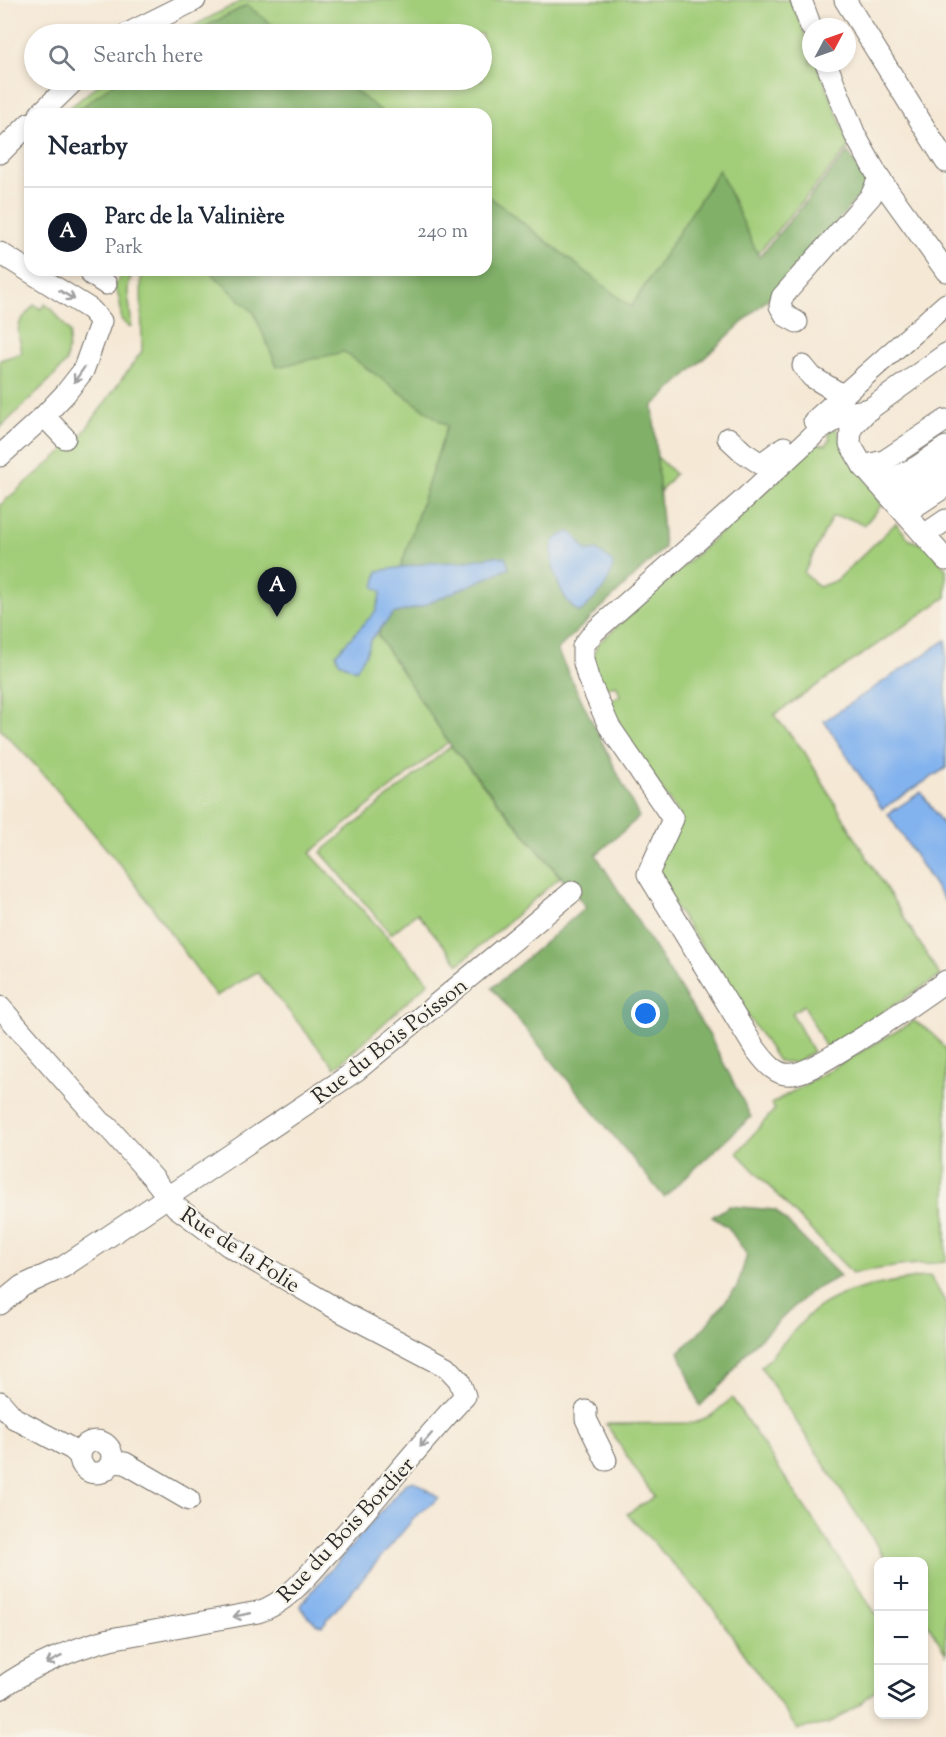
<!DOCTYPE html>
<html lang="en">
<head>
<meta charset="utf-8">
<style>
	:root { --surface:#fff; --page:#f2f2f3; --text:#1f2937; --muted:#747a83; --line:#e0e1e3; --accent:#111827 }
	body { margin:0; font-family:"Sorts Mill Goudy",serif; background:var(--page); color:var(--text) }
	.controls { position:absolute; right:18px; bottom:18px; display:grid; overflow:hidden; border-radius:12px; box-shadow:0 3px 9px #0003 }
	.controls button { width:54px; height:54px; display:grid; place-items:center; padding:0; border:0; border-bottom:2px solid var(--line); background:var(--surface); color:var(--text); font:30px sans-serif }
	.compass { position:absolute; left:802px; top:18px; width:54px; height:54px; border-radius:50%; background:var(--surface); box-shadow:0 3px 9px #0003; rotate:49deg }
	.you { position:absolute; left:646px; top:1014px; width:21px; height:21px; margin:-15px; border:4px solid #fff; border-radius:50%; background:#1a73e8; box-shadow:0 0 0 9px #1a73e833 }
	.badge { display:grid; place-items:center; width:39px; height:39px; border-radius:50%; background:var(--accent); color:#fff; font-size:20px; font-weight:700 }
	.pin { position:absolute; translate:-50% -50px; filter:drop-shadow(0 2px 3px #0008) }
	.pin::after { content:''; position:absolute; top:32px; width:21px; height:18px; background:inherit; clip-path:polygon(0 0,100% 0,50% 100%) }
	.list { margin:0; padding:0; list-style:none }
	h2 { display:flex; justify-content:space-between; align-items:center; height:78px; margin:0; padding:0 24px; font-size:26px }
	h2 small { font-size:20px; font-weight:400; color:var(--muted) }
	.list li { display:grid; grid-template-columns:39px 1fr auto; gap:18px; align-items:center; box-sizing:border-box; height:90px; padding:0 24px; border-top:2px solid var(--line) }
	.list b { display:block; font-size:22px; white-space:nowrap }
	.list p { margin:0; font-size:20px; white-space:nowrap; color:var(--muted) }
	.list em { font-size:20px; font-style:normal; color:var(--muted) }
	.icon { flex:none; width:33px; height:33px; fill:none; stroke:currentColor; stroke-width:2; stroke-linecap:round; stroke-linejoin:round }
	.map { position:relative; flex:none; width:946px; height:1737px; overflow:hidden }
	.search { position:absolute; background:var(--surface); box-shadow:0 3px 9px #0003; left:24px; top:24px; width:468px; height:66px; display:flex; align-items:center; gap:15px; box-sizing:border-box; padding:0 21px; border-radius:33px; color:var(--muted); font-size:22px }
	.panel { position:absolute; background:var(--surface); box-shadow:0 3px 9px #0003; left:24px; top:108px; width:468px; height:168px; border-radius:18px }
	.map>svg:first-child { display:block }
	.green { fill:#a2cd79; stroke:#667c52; stroke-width:1.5 }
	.forest { fill:#81b069; stroke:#566e4a; stroke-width:1.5 }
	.water { fill:#83b3ee; stroke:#576f8c; stroke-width:1.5 }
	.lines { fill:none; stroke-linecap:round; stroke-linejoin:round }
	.minor-casing { stroke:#726d66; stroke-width:23 }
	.minor { stroke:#fff; stroke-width:21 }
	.oneway { stroke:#a0a0a0 }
	.labels { text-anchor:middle; stroke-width:4.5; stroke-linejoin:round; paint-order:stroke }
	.street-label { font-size:22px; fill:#2b2b2b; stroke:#f7f3e8 }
</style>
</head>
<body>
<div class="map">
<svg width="946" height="1737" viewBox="0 0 946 1737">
	<rect width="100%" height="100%" fill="#f7f3e8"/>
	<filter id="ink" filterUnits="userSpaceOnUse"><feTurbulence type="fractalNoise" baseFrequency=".0167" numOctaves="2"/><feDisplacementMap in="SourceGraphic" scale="12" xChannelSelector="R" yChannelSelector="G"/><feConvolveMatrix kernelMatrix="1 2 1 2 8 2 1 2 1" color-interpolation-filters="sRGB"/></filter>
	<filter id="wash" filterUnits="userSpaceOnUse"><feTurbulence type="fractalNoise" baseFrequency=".008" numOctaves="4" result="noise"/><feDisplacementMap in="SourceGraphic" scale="24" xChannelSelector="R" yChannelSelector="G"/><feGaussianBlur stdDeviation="1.35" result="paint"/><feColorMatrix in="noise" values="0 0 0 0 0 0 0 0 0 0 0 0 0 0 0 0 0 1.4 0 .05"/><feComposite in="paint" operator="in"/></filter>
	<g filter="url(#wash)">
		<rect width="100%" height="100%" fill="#f5e8d5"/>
		<g class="green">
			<path d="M243 0H791L811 49V63H817L850 146 683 340 618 419 675 474 447 743 310 853 429 982 335 1068 257 972 216 996 131 878 40 770 0 729V505L81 436 142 351 141 275 144 270H486V114H62L104 80H482V34H178Z"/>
			<path d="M125 270H134C122 294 132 301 131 326L128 327 121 319C121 303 120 293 109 281L115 285Z"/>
			<path d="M45 304 53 310 70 333 66 362 56 374 0 428V360L22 353C17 325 14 327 34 305L41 309Z"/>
			<path d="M836 428 844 445 882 505 864 525 848 518 832 517 804 573 819 587 837 580 896 523 910 540 928 546 946 569V597L774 715 804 751 863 851 940 976 826 1048 804 1005 792 1013 813 1052 795 1063 778 1061 653 874 679 815 604 703 620 696 617 685 602 688C596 672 587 656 600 642L817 444 826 445 830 439 828 433Z"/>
			<path d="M451 746 560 877 459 964 417 913 391 934 321 852Z"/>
			<path d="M914 1021 931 1032 946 1049V1262L907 1265 852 1273 737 1153 775 1109 771 1104Z"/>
			<path d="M930 1276 946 1303V1653L924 1618V1562L887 1561 761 1367C777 1350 792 1332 808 1316 838 1287 892 1282 930 1276Z"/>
			<path d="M732 1398 878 1617V1690L874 1691 860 1704 828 1724 797 1729 709 1603 627 1514 654 1497 606 1424 694 1423 712 1415Z"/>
		</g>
		<g class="forest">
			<path d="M247 5 284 34H191Z"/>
			<path d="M118 80H341L385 114H73Z"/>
			<path d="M848 152 869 185 775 292 653 406 664 548 557 650 639 817 596 855 710 1036 751 1117 664 1197 492 988 586 907 451 746 378 636 447 426 344 352 277 367 254 313 208 270H486V194L631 307 719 170 759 257Z"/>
			<path d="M729 1206 775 1210 840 1276 810 1292 749 1349 726 1380 700 1406 679 1352 703 1329 737 1287 747 1255 728 1227 712 1217Z"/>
		</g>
		<g class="water">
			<path d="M570 532 576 537 587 552 596 550 608 558 613 563C611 585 595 599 580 612 563 606 545 558 554 541 558 535 564 534 570 532Z"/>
			<path d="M496 556 505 557 509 568 420 607 393 614 372 638 366 654 356 670 339 662 336 654 376 611 381 592 374 587 378 571 429 563 461 562Z"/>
			<path d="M946 640V768L882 809 824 721Z"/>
			<path d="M921 792 946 829V903L888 814Z"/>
			<path d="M414 1481 439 1498 416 1516 322 1626 317 1625 300 1607 301 1604 405 1484Z"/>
		</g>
	</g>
	<g filter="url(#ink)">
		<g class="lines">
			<defs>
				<g id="minor">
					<path d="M801 0 811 27"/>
					<path d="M845 0 946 162"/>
					<path d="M127 34 195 0"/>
					<path d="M826 63 855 135 879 178 946 271"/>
					<path d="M40 114 75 80"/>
					<path d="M0 153 30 123"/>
					<path d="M0 253 90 309 101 321 83 371 65 394 44 416 0 456"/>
					<path d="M92 275 106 284"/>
					<path d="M797 322 786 316 780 306 782 297 871 196 879 178"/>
					<path d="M946 354 867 411 851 428 850 444 863 466 946 560"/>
					<path d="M803 366 812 377 844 396"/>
					<path d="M870 409 847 413 819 430 741 502 594 632 583 646V659L588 678 609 726 673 819 648 874 754 1047C764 1060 775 1077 793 1074 807 1072 827 1059 839 1052 876 1030 911 1006 946 981"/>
					<path d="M44 416 65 438"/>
					<path d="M814 421 946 304"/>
					<path d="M728 438 743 452 761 464 784 447"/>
					<path d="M863 466 884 461 946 420"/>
					<path d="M880 485 917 467 946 447"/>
					<path d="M892 498 946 468"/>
					<path d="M905 513 946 486"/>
					<path d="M924 535 946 520"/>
					<path d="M0 1007 101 1122 108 1127 154 1179 176 1207 229 1246 342 1312 447 1367 459 1380 465 1396C417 1446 375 1502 328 1553 308 1575 287 1603 258 1612L110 1639C75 1648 29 1667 0 1689"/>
					<path d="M0 1304 22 1286 63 1267 357 1070 572 892"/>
					<path d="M0 1402 14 1418 72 1449 80 1456"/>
					<path d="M586 1411V1419L606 1460"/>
					<circle cx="96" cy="1457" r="16"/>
					<path d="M111 1462 125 1463 189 1500"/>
				</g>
			</defs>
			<use href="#minor" class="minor-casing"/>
			<use href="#minor" class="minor"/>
		</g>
		<defs><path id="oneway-shaft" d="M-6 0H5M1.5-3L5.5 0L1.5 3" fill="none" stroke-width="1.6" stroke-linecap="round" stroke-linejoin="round" transform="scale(1.5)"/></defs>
		<g class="oneway">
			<use href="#oneway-shaft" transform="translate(67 295) rotate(31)"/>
			<use href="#oneway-shaft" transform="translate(79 375) rotate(125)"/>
			<use href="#oneway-shaft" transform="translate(426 1440) rotate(131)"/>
			<use href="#oneway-shaft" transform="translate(242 1615) rotate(169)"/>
			<use href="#oneway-shaft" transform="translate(54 1660) rotate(153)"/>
		</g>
	</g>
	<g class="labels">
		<g class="street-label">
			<text transform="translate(389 1040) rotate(-38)" y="8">Rue du Bois Poisson</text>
			<text transform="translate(241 1249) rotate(33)" y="8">Rue de la Folie</text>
			<text transform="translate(345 1529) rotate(-47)" y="8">Rue du Bois Bordier</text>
		</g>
	</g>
</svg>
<div class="controls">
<button>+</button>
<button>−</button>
<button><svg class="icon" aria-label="layers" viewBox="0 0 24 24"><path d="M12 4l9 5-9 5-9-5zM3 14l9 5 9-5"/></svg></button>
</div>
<svg class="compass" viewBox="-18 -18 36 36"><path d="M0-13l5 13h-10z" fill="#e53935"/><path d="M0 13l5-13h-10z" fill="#747a83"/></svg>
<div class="you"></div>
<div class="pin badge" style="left:277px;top:617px">A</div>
<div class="search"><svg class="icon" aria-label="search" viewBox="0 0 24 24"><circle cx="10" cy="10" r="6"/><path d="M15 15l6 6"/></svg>Search here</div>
<section class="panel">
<h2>Nearby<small></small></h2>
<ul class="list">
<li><span class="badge">A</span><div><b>Parc de la Valinière</b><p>Park</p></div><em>240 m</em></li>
</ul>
</section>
</div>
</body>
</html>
